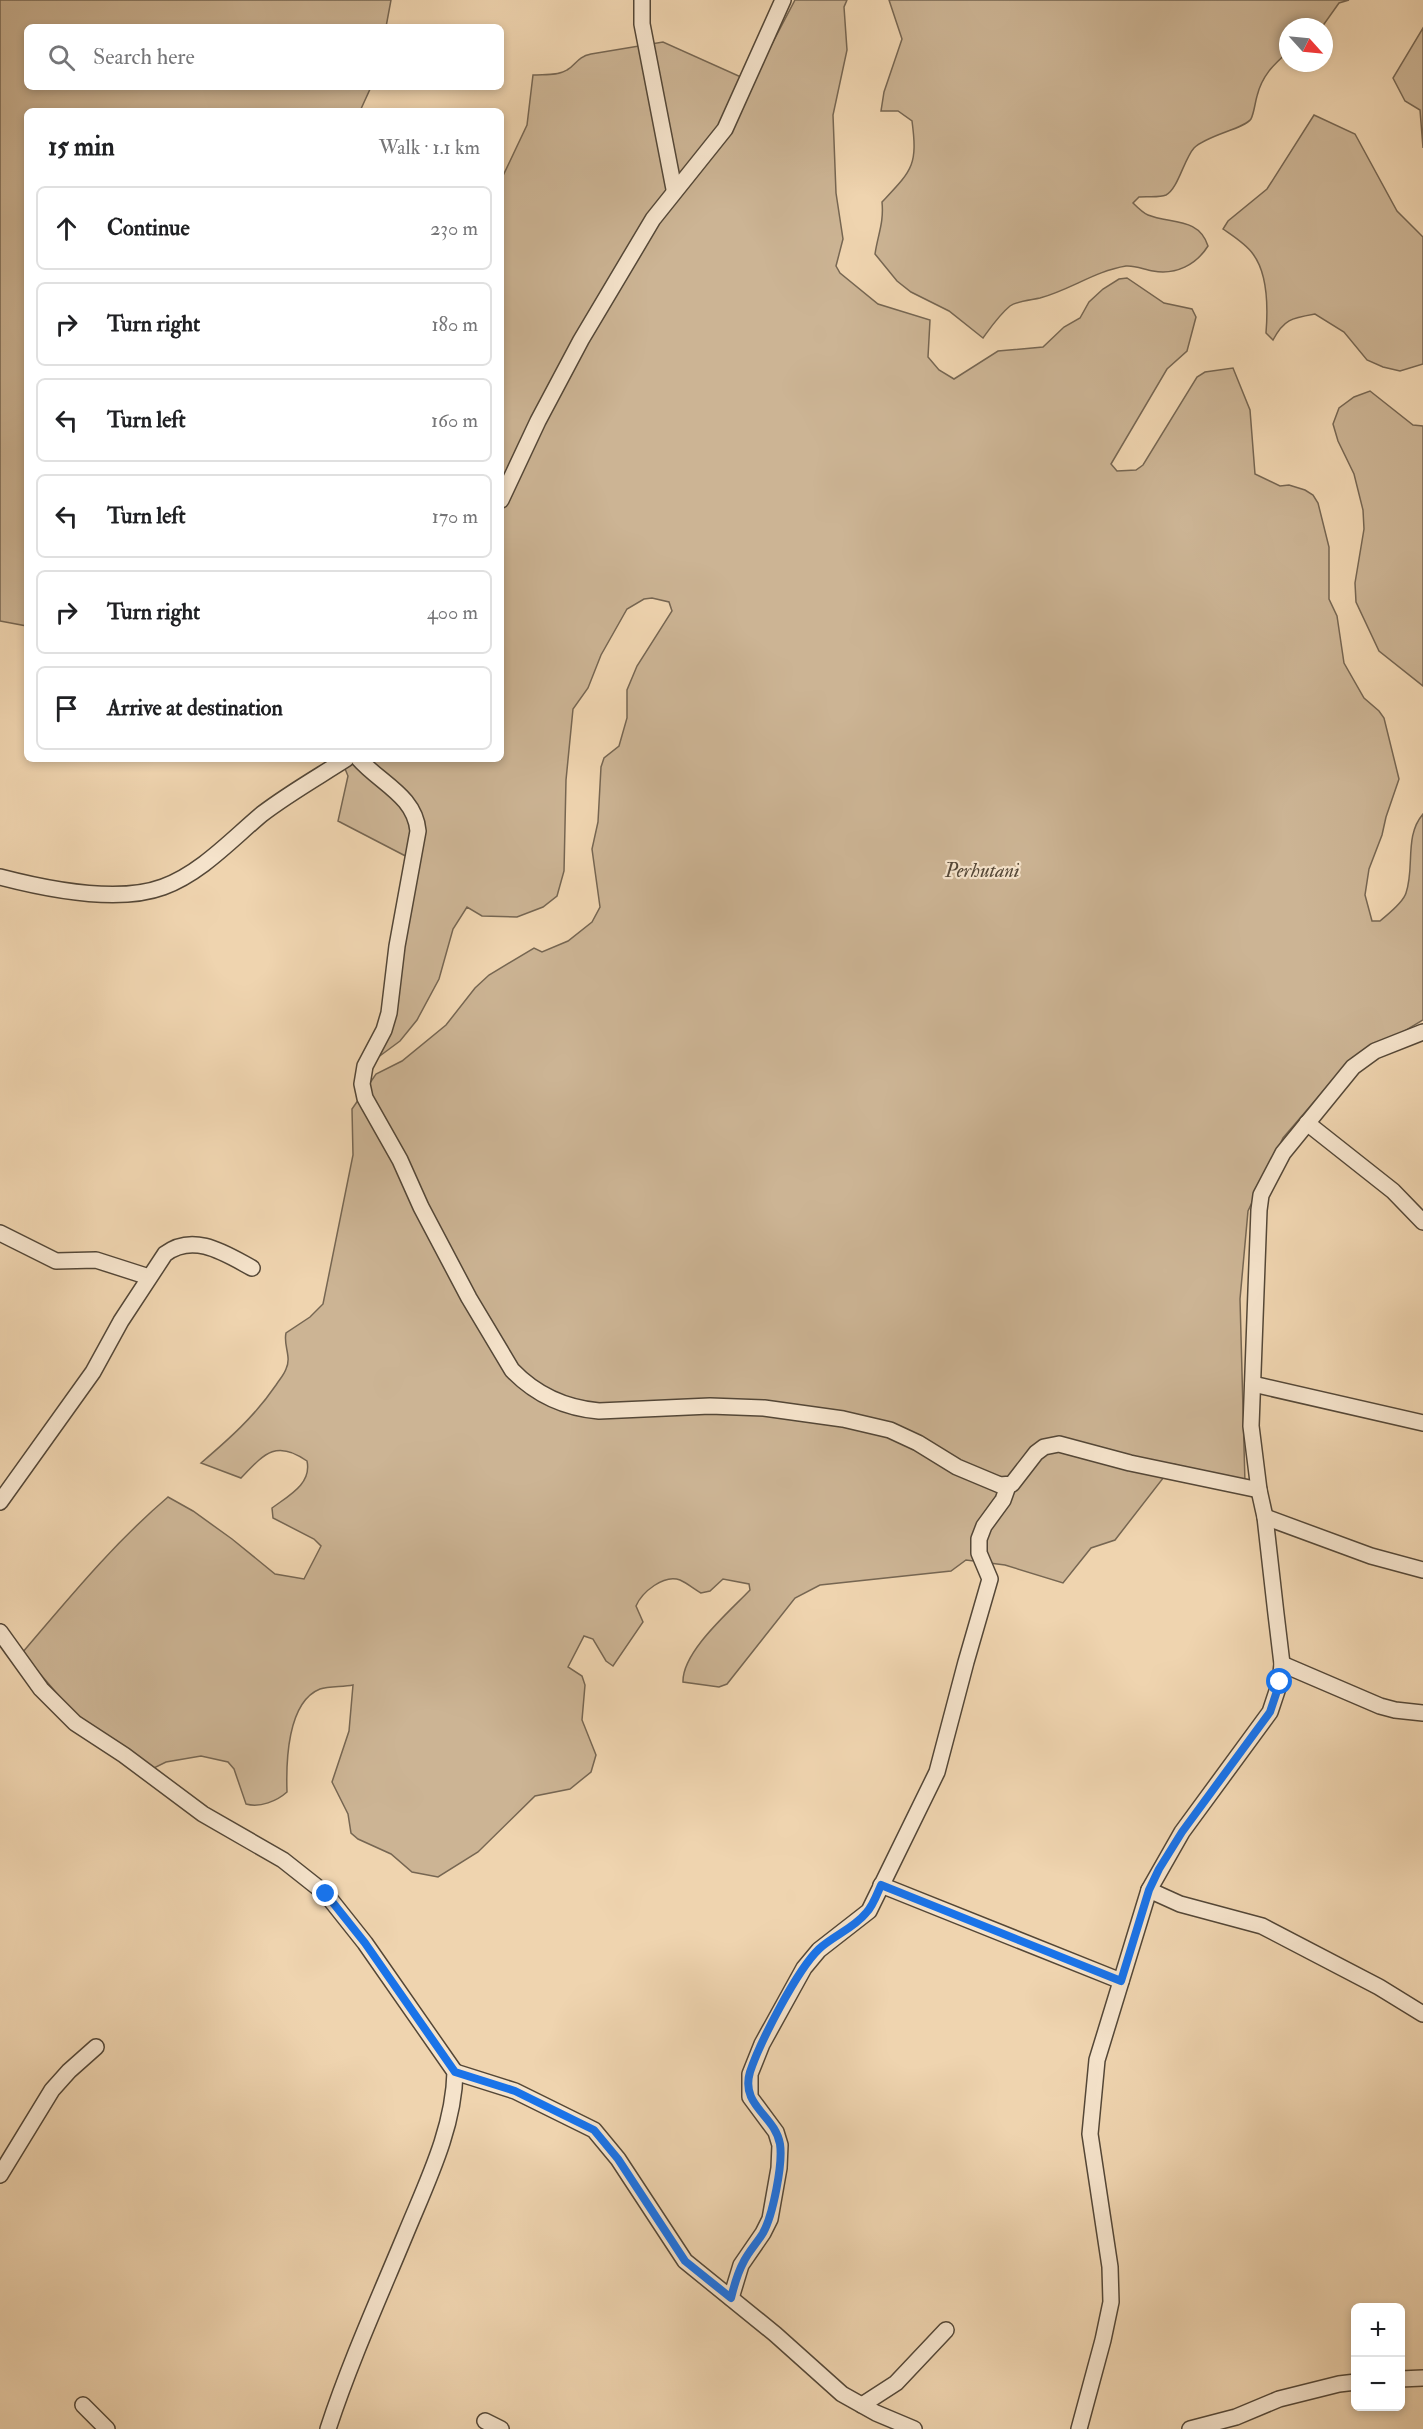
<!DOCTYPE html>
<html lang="en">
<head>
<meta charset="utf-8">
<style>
	:root { --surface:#fff; --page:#f2f2f2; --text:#202124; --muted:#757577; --line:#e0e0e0 }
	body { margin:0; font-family:"IM FELL Double Pica",serif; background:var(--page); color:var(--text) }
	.controls { position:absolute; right:18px; bottom:18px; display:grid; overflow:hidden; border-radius:9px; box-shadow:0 3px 9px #0003 }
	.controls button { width:54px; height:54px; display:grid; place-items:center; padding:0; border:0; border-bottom:2px solid var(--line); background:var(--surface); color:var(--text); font:30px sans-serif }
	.compass { position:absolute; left:1279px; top:18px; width:54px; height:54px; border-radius:50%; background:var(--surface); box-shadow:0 3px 9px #0003; rotate:117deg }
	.stop { position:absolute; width:18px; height:18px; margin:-14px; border:4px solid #1a73e8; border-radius:50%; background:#fff }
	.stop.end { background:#1a73e8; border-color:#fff; box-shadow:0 2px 6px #0008 }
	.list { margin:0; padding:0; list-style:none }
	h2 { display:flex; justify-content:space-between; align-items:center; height:78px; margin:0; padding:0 24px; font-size:26px }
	h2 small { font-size:20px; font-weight:400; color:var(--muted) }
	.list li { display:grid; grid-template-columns:39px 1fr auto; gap:18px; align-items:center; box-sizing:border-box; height:84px; margin:0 12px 12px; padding:0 12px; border:2px solid var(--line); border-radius:9px }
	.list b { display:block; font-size:22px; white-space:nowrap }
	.list em { font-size:20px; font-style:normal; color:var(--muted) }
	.icon { flex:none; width:33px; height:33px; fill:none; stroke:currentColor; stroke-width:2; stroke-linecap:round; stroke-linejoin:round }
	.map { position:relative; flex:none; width:1423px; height:2429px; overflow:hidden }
	.search { position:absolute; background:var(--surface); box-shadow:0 3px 9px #0003; left:24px; top:24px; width:480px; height:66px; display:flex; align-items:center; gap:15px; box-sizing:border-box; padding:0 21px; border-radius:9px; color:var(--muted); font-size:22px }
	.panel { position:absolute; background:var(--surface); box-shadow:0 3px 9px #0003; left:24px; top:108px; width:480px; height:654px; border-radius:9px }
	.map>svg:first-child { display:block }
	.green { fill:#ccb494; stroke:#766652; stroke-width:1.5 }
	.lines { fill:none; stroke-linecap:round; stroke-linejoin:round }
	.minor-casing { stroke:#544737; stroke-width:18 }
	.minor { stroke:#f5e3cb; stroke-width:15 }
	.route { stroke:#1a73e8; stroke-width:8 }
	.labels { text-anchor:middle; stroke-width:4.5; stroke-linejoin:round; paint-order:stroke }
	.park-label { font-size:20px; font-style:italic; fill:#544737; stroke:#f5e3cb }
</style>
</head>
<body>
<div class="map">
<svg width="1423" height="2429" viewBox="0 0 1423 2429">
	<rect width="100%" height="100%" fill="#efd4af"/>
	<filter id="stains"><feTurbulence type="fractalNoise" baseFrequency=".00333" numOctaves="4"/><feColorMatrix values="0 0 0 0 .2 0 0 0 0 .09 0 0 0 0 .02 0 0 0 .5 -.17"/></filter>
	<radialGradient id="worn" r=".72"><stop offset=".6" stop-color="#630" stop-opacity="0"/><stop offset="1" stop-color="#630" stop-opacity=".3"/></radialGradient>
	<g class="green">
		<path d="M0 0H391L386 27H27V87H371L360 111H27V626L0 621Z"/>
		<path d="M795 0H847L844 7 847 50 833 115 836 193 843 239 836 266 840 273 878 304 930 320 928 357 939 370 954 379 998 351 1043 347 1064 327 1080 318 1089 302 1103 289 1119 279 1127 278 1164 303 1192 309 1196 317 1187 351 1167 369 1111 464 1117 471 1136 470 1143 465 1197 377 1205 372 1233 368 1250 410 1255 474 1280 486 1289 485 1305 490 1313 495 1318 503 1329 547V599L1337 616 1344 663 1364 698 1379 711 1384 718 1399 779 1386 817 1382 835 1369 869 1365 895 1372 921H1380C1388 914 1403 903 1406 893 1415 867 1404 836 1423 814V1020L1343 1068 1283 1138 1248 1211 1240 1299 1245 1483 1174 1464 1115 1540 1091 1548 1063 1583 1005 1565 966 1560 951 1571 820 1585 795 1598 727 1684 719 1687 683 1682C682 1652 729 1612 750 1590L749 1584 723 1579 710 1591 701 1593C694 1589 687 1583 680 1580 664 1574 642 1592 636 1606L643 1622 613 1666 606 1661 593 1639 584 1636 568 1667 582 1676 585 1685 582 1720 596 1755 591 1772 570 1789 535 1796 478 1852 438 1877 412 1872 391 1854 358 1839 351 1833 348 1814 332 1782 349 1731 353 1685C343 1687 329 1686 320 1689 287 1702 286 1763 287 1792 277 1801 260 1808 246 1804L234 1769 228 1762 201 1756 166 1762 148 1771 85 1726 22 1653C69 1598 113 1544 168 1497L193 1511 232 1539 275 1574 304 1579 321 1546 314 1539 273 1518 272 1508C288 1496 312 1484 307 1461 276 1439 264 1454 241 1478L201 1463C229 1439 255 1416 276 1385 279 1380 284 1375 286 1369 292 1357 283 1345 286 1333L310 1317 323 1304 353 1155 352 1109 376 1074 402 1061 446 1025 475 988 489 975 534 948 542 952 568 941 592 922 600 907 592 849 598 822 601 767 604 758 619 746 627 718V690L637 666 672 611 669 602 652 598 644 599 627 609 601 655 588 688 573 709 566 780 564 871 557 896 543 907 517 917 482 916 467 907 453 929 439 979 417 1020 400 1041 373 1061 399 957 419 863 338 821 348 776 341 759H501V180L527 125 533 75C543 74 558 76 567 70 577 64 577 57 591 54L663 42 752 82Z"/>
		<path d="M889 0H1349L1339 3 1322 27H1288V52C1273 65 1262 76 1257 96 1255 103 1254 113 1251 119 1244 129 1207 135 1194 148 1184 159 1178 189 1166 195 1159 198 1147 196 1139 197L1133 203C1137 207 1143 213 1148 215 1170 224 1199 217 1208 246 1196 265 1176 275 1153 271 1145 270 1135 265 1126 266 1095 271 1070 290 1040 298 1031 300 1017 301 1010 306 999 315 991 327 983 338L949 311 911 292 897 281 875 254C878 234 884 223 882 202 912 170 918 166 912 121L898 111H881L884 92 902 39Z"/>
		<path d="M1423 28V148L1420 110 1405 101 1393 78Z"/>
		<path d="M1314 115 1355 134 1397 211 1423 237V364L1400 371 1383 367 1367 360 1344 332 1315 314C1292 318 1284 319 1273 340L1266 333C1268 308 1268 274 1253 254 1246 244 1233 236 1223 229L1228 221 1267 189Z"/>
		<path d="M1370 391 1413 425 1423 426V686L1379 651 1356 602 1355 583 1364 529 1363 510 1354 474 1338 441 1333 424 1339 408 1354 397Z"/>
	</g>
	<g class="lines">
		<defs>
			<g id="minor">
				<path d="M642 0V24L674 189"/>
				<path d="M501 500 538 421 581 340 653 219 725 129 783 0"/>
				<path d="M359 759C380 783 415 796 418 831L397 946 389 1013 384 1030 365 1066 362 1084 365 1098 400 1160 421 1207 469 1298 512 1370C535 1394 565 1408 599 1411L710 1406 764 1408 843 1419 890 1430 918 1443 957 1467 1000 1485 1012 1484 1036 1453 1044 1447 1059 1444 1130 1463 1259 1490"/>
				<path d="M0 877C46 889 117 904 163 887 201 873 231 840 262 814 288 794 318 777 346 759"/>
				<path d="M1307 1123 1393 1191 1423 1222"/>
				<path d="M0 1233 56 1261 96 1260 149 1277"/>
				<path d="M1253 1384 1423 1423"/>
				<path d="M0 1502 93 1372 121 1321 165 1254C194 1232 226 1254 252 1268"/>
				<path d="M1265 1517 1371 1556 1423 1570"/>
				<path d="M0 1632 41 1689 75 1723 124 1755 203 1814 283 1860 326 1894 365 1943 455 2072C454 2128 427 2182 406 2233 379 2298 350 2362 328 2429"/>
				<path d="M1282 1664 1380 1706 1395 1710 1423 1713"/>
				<path d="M881 1885 1121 1981"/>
				<path d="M1149 1890 1180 1904 1262 1926 1379 1987 1423 2014"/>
				<path d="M455 2072 515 2091 594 2130 618 2159 685 2261 775 2334 842 2394 876 2413 914 2429"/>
				<path d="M0 2175 52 2090 69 2071 96 2047"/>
				<path d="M731 2298 741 2265 763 2233 770 2219 779 2168 780 2145 776 2132 750 2097V2074L762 2044 804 1968 819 1950 869 1911 937 1772 966 1662 990 1579 979 1553V1539L984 1526 1003 1500 1008 1486"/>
				<path d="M1400 2379 1423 2378"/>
				<path d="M83 2405 107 2429"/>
				<path d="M862 2405 896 2383 946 2330"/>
				<path d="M485 2421 501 2429"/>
				<path d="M1079 2429 1103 2340 1111 2302 1110 2267 1090 2134 1097 2060 1149 1890 1182 1832 1270 1712 1280 1682 1282 1664 1276 1614 1265 1517 1259 1490 1251 1426 1259 1210 1261 1195 1283 1153 1353 1067 1375 1051 1423 1032"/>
				<path d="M1190 2429 1236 2417 1279 2399 1339 2384 1356 2382"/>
			</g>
		</defs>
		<use href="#minor" class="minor-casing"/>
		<use href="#minor" class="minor"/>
	</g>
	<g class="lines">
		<path class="route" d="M326 1894 365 1943 455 2072 515 2091 594 2130 618 2159 685 2261 731 2298C734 2286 737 2274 743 2263 748 2252 757 2243 763 2233 773 2215 783 2164 780 2144 775 2115 740 2106 750 2072 760 2042 797 1970 819 1949 833 1936 854 1928 866 1913 873 1906 877 1894 881 1885L1121 1981 1149 1890 1159 1869 1182 1832 1270 1712 1280 1682"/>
	</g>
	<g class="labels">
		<g class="park-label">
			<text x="982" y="877">Perhutani</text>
		</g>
	</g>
	<rect width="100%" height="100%" filter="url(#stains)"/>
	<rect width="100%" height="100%" fill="url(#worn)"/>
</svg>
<div class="controls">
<button>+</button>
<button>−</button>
</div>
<svg class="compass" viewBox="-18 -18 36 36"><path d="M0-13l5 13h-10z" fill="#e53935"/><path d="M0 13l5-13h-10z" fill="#757577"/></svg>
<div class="stop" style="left:1280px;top:1682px"></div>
<div class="stop end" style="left:326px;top:1894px"></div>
<div class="search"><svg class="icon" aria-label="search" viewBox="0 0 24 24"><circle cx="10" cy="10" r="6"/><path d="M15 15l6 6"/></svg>Search here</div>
<section class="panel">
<h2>15 min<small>Walk · 1.1 km</small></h2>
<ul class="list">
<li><svg class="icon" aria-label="ahead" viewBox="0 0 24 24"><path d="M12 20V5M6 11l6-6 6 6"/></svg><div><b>Continue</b></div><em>230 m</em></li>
<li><svg class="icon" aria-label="right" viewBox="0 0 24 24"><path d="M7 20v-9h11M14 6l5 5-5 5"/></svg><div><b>Turn right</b></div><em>180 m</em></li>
<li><svg class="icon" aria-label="left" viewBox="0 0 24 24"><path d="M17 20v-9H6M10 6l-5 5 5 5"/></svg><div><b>Turn left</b></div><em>160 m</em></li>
<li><svg class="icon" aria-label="left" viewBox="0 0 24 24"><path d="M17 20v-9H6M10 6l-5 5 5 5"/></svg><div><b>Turn left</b></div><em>170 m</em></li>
<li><svg class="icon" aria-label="right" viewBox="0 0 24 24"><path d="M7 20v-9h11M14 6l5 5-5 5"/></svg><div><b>Turn right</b></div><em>400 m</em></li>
<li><svg class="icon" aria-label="arrive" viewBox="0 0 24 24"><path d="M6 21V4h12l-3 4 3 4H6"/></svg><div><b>Arrive at destination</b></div></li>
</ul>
</section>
</div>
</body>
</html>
